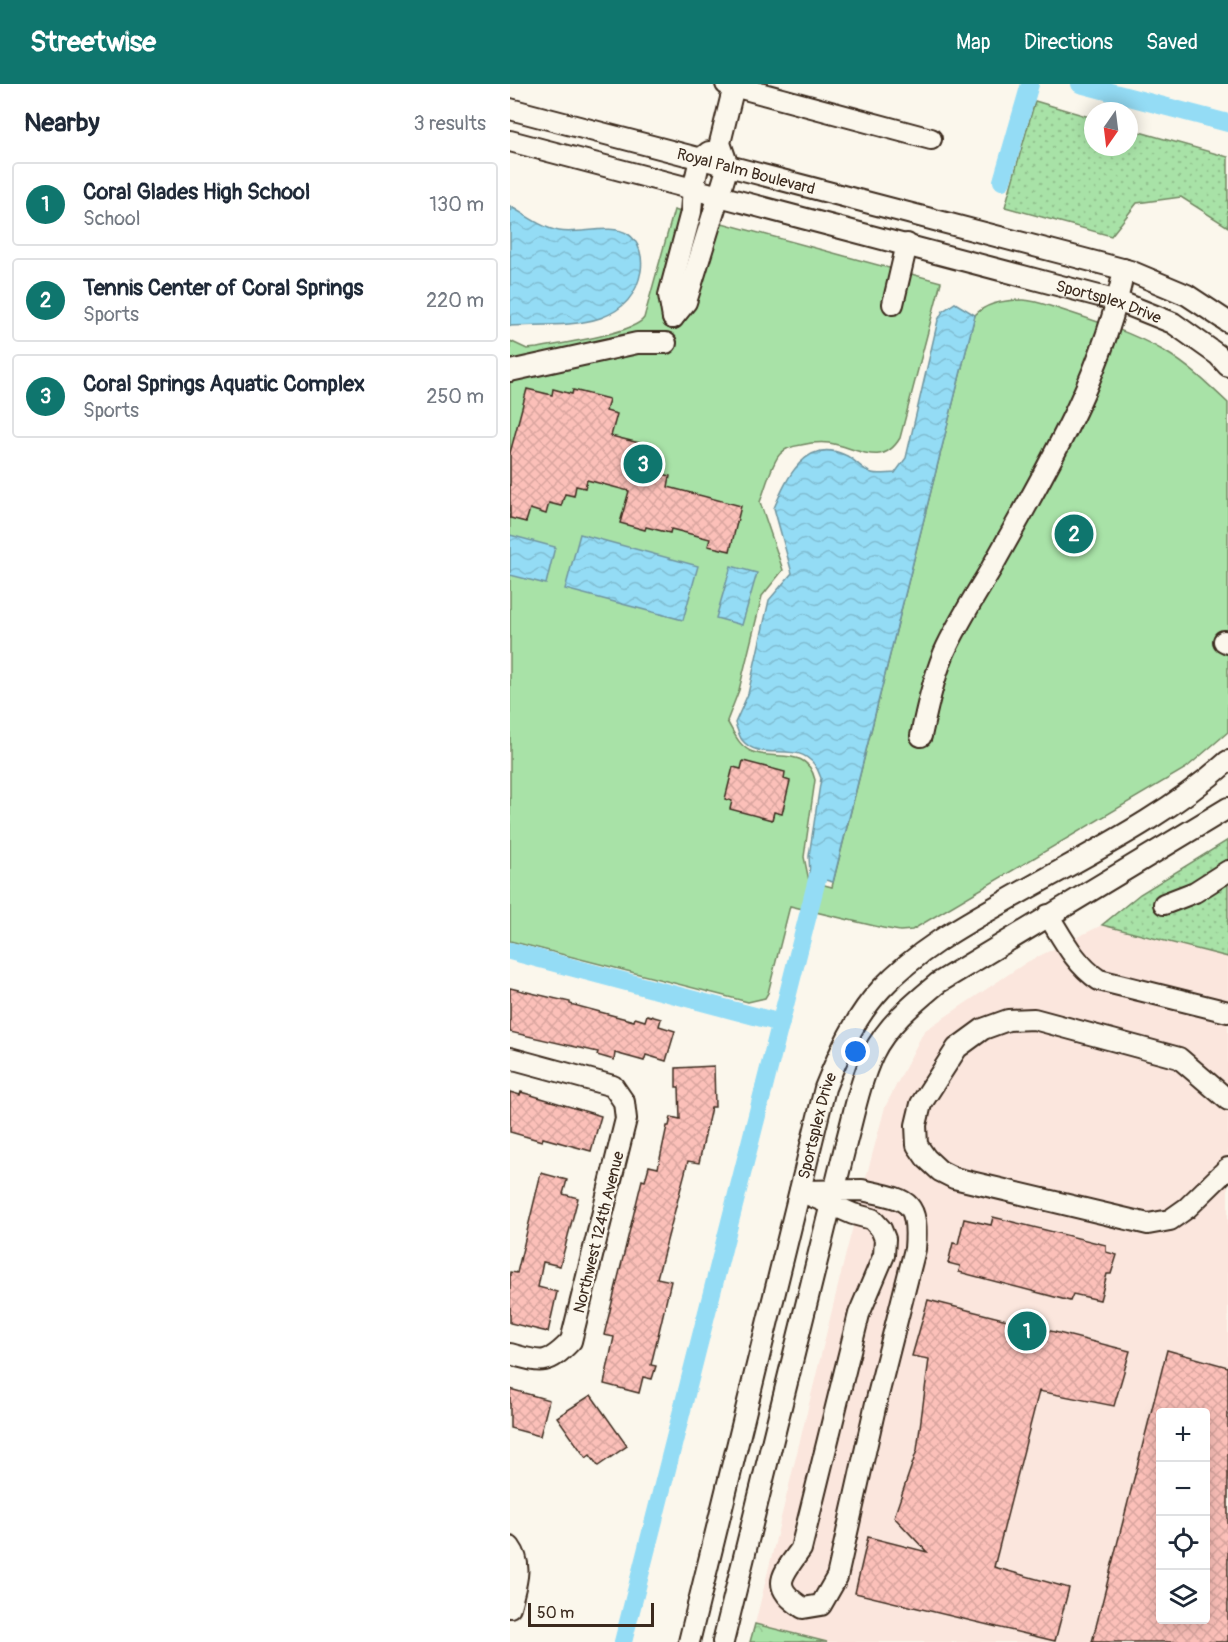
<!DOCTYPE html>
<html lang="en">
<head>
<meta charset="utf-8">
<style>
	:root { --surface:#fff; --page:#f2f2f3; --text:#1f2937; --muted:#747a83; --line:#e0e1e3; --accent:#0f766e }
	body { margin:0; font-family:Pangolin,sans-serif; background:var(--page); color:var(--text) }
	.controls { position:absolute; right:18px; bottom:18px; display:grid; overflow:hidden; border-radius:6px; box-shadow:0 3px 15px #0003 }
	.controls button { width:54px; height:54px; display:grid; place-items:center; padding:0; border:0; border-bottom:2px solid var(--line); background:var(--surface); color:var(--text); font:30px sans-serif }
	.compass { position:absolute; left:574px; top:18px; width:54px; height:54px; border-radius:50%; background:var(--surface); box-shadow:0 3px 15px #0003; rotate:194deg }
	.scale { position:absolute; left:18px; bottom:15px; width:126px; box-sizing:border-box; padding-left:6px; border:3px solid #3b2a1e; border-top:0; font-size:16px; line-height:21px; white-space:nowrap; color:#3b2a1e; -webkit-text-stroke:4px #fbf7ec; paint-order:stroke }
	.you { position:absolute; left:346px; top:968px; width:21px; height:21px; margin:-15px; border:4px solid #fff; border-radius:50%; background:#1a73e8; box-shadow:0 0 0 9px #1a73e833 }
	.badge { display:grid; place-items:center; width:39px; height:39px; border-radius:50%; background:var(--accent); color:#fff; font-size:20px; font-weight:700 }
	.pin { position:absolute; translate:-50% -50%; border:3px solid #fff; box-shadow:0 2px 6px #0006 }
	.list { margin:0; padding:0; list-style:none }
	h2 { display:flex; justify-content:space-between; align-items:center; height:78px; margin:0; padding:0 24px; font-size:26px }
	h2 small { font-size:20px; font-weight:400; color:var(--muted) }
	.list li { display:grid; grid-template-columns:39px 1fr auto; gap:18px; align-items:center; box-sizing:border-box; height:84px; margin:0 12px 12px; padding:0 12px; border:2px solid var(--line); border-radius:6px }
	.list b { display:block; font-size:22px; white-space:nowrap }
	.list p { margin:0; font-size:20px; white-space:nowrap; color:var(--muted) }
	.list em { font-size:20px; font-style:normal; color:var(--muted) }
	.icon { flex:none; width:33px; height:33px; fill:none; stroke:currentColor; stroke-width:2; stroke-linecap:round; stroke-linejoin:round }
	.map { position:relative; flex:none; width:718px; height:1558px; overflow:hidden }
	header { display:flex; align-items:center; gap:36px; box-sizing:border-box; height:84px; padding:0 30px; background:var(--accent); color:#fff }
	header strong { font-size:28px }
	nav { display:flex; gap:33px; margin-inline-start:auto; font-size:21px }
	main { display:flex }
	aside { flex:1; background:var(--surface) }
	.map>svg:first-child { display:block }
	.built { fill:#fbe6dd; fill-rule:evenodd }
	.grass { fill:url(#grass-dots); stroke:#728662; stroke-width:1.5 }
	.park { fill:url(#park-crowns); stroke:#728662; stroke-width:1.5 }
	.pitch { fill:#a8e2a7; stroke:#728662; stroke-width:1.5 }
	.water { fill:url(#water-waves); stroke:#70959f; stroke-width:1.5 }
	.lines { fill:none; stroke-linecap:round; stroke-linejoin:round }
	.canal { stroke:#94dcf5; stroke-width:18 }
	.building { fill:url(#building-cross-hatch); stroke:#3b2a1e; stroke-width:1.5; fill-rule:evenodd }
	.minor-casing { stroke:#3b2a1e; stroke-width:24 }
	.minor { stroke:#fbf7ec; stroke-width:20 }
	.labels { text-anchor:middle; stroke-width:4.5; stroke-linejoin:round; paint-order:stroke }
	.street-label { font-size:16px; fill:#3b2a1e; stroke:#fbf7ec }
</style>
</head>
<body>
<header>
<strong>Streetwise</strong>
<nav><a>Map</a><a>Directions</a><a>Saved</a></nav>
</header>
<main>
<aside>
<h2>Nearby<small>3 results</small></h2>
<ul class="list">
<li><span class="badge">1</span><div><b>Coral Glades High School</b><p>School</p></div><em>130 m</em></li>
<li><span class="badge">2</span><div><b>Tennis Center of Coral Springs</b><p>Sports</p></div><em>220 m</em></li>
<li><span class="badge">3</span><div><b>Coral Springs Aquatic Complex</b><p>Sports</p></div><em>250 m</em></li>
</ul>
</aside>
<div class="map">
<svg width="718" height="1558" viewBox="0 0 718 1558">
	<defs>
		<pattern id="grass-dots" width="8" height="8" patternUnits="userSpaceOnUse" patternTransform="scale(1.5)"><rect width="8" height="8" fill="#a8e2a7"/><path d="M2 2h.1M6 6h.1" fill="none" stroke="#92c28f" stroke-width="1.8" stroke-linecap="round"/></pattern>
		<pattern id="park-crowns" width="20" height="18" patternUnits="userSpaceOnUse" patternTransform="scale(1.5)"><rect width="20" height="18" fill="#a8e2a7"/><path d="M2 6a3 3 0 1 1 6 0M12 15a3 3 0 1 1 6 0" fill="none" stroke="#92c28f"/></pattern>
		<pattern id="water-waves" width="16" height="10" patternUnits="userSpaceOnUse" patternTransform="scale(1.5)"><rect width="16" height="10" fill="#94dcf5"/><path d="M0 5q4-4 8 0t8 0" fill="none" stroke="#80bdd2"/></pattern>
		<pattern id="building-cross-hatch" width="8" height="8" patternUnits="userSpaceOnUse" patternTransform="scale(1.5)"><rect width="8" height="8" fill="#fcc0b9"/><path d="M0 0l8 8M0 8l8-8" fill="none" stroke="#d9a59f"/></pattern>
	</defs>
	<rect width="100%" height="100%" fill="#fbf7ec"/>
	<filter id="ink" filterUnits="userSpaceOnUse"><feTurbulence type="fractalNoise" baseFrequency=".0167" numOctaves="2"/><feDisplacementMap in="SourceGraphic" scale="12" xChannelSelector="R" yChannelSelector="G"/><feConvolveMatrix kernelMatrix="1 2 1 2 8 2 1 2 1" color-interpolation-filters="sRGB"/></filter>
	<g filter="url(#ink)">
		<path class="built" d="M592 841 718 873V1558H317L245 1540 337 1165 375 1023 414 947 517 878ZM650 1328H696V1536H650Z"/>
		<g class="grass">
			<path d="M525 17 583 34V63H619V45L718 73V143L671 113 627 119 601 152 495 123Z"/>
			<path d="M718 756V873L592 841 630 810Z"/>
		</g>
		<path class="park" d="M245 1540 317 1558H240Z"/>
		<path class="pitch" d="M164 126 431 198 390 354C372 385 346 363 319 359 310 358 300 359 291 361 284 362 274 365 270 370 261 380 255 406 250 418L273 486 252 512 229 606 217 637C224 649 229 663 243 668 267 677 297 662 305 696L294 773 299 797 322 803 465 231C476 219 496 216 512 216 525 216 539 222 552 226 586 237 623 249 654 267 678 281 698 300 718 319V648L676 684 402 846 390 847 373 844 280 822 258 909 255 914 238 918 0 857V257L17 265 27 264C48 260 123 250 134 234Z"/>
		<g class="water">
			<path d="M0 122C15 131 32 144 49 147 69 151 101 139 118 150 130 158 133 174 131 187 120 250 47 239 0 242Z"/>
			<path d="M445 219 465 231 323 798 300 792 299 772 311 694C296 648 254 683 232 656 229 652 227 644 225 639L238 610 259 516 282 489 264 424C277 394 295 353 335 371 345 375 352 386 362 389 368 391 379 389 385 389L396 374 428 236 433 227Z"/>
			<path d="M70 450 188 482 173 536 55 505Z"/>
			<path d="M0 451 45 463 36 500 0 491Z"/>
			<path d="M221 482 247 489 232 541 206 534Z"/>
		</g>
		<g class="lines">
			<g class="canal">
				<path d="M570 0 718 39"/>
				<path d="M492 97 520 0"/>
				<path d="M0 867 271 939"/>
				<path d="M113 1558 313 772"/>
			</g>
		</g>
		<g class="building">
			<path d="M17 305 42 311 43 305 62 310 63 306 99 315 96 327 107 330 101 352 133 360 141 377 139 387 160 392 158 403 231 422 220 467 198 462 200 455 161 445 160 449 136 443 135 446 110 439 119 407 77 396 75 404 66 402 64 412 55 410 51 422 39 419 36 430 20 425 16 438 0 434V369Z"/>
			<path d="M233 677 275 688 274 695 280 697 272 730 264 728 262 736 220 725 222 717 215 715 223 683 231 685Z"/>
			<path d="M0 904 60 918V920L124 937 125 934 135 937 137 931 151 935 149 942 165 947 156 977 136 971 134 977 105 969 104 976 87 971 88 968 0 948Z"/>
			<path d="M204 982 205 1023H201L189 1079 178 1077 147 1194 161 1197 141 1281 146 1282 142 1295 133 1293 129 1309 94 1300 104 1253 94 1251 132 1096 135 1097 139 1082 148 1084 157 1042H159L161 1033 170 1035 169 1003H166V984Z"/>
			<path d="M0 1008 10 1011 11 1008 91 1032 81 1067 33 1054 32 1057 0 1048Z"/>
			<path d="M31 1089 57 1096 53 1110 68 1114 50 1182 33 1178 28 1203 47 1208 38 1248 0 1239V1188L7 1189Z"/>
			<path d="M483 1133 596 1161V1168L607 1171 601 1190H597L590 1216 563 1210 560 1217 449 1188 450 1182 438 1179 443 1159 448 1160 454 1135 481 1141Z"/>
			<path d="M418 1216 620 1267 604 1322 529 1307 484 1483 559 1504 545 1557 345 1509 358 1453 417 1468 384 1433 407 1366 419 1275 402 1272Z"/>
			<path d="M657 1266 718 1283V1558H582ZM651 1329H696V1536H651Z"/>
			<path d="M0 1305 39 1316 30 1352 0 1344Z"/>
			<path d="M81 1311 117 1362 88 1382 80 1371 76 1374 47 1333Z"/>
		</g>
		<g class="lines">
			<defs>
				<g id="minor">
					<path d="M216 0 421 55"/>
					<path id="s1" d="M0 25 620 187 677 211 718 238"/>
					<path id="s2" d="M0 57 608 217 663 239 708 271 718 282"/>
					<path d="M383 220 397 160"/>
					<path d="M163 234 176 218 218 82 210 59 224 2"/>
					<path d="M163 234 159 211 181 128 183 105 190 75 199 68"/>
					<path d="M0 287 127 259H156"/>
					<path d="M714 557 718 559"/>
					<path d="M411 652C417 624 423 596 434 569 447 540 465 512 481 485 533 391 594 292 614 185"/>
					<path d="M654 820 685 808 718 787"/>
					<path d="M538 831C553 855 565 880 589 896L718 928"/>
					<path d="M0 974 103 1002 114 1018 116 1035 61 1257C37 1282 32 1279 0 1270"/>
					<path d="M718 1016 669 974 524 935 498 936 473 945 447 964 411 1020 406 1041 407 1061 416 1074 430 1087 444 1094 638 1140 660 1136 677 1124 718 1084"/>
					<path d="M352 1106C397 1116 409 1114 405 1165L366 1319 327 1493 311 1521 293 1524C260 1502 271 1493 291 1465L349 1230 374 1171 375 1155 371 1145 362 1135 343 1130 290 1107Z"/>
					<path d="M0 1463C14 1482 5 1502 0 1523"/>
					<path id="s3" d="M179 1558 315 1004C329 969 345 933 371 905 405 868 451 842 494 818 570 774 652 736 718 677"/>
					<path d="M213 1558 336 1059C344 1029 350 998 363 970 377 941 404 919 428 899L718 724"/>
				</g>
			</defs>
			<use href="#minor" class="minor-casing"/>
			<use href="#minor" class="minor"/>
		</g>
	</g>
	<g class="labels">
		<g class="street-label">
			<text dy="6" stroke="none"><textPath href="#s1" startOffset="244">Royal Palm Boulevard</textPath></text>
			<text dy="6" stroke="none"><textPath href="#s2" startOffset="620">Sportsplex Drive</textPath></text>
			<text dy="6" stroke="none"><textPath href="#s3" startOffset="532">Sportsplex Drive</textPath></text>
			<text transform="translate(88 1148) rotate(-76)" y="6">Northwest 124th Avenue</text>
		</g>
	</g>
</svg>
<div class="controls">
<button>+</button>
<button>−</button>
<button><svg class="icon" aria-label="locate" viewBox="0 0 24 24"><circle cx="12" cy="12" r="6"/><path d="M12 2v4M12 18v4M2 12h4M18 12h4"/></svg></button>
<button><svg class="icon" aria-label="layers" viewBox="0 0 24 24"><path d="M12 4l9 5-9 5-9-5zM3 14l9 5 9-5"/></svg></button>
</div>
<svg class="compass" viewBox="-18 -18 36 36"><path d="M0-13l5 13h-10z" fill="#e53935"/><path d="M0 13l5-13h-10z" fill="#747a83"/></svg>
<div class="scale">50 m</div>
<div class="you"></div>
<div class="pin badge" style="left:517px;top:1247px">1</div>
<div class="pin badge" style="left:564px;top:450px">2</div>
<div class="pin badge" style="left:133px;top:380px">3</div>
</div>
</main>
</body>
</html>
